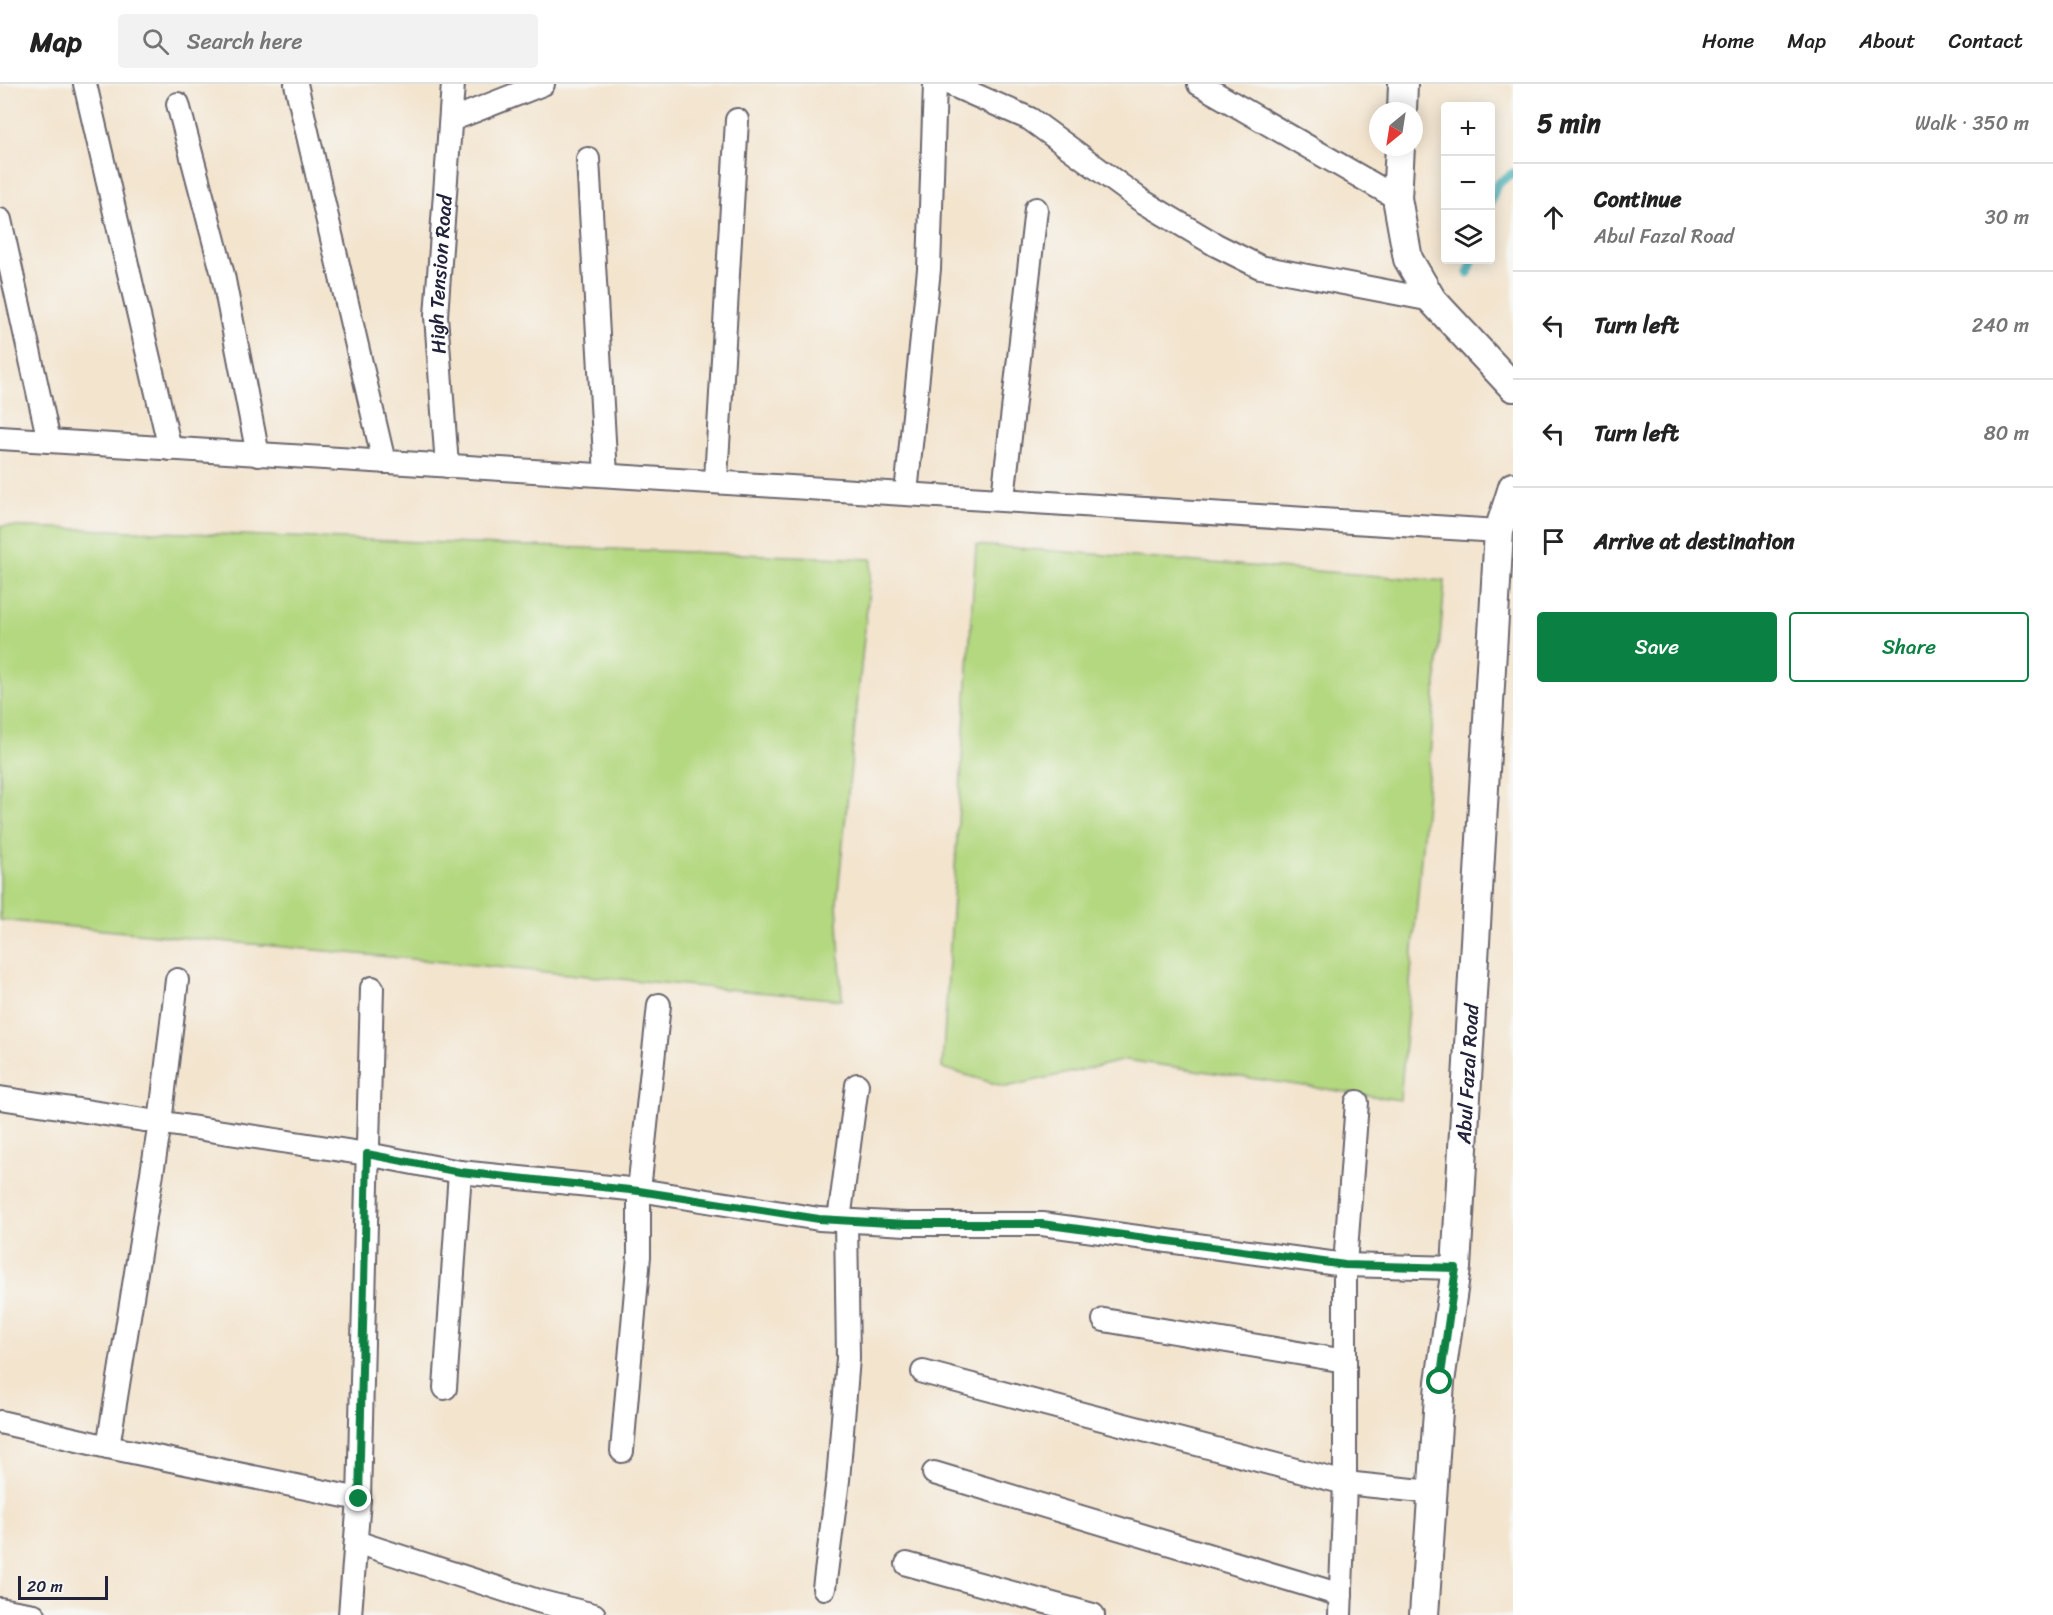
<!DOCTYPE html>
<html lang="en">
<head>
<meta charset="utf-8">
<style>
	:root { --surface:#fff; --page:#f2f2f2; --text:#222; --muted:#767676; --line:#e0e0e0; --accent:#0b8043 }
	body { margin:0; font-family:Sriracha,sans-serif; background:var(--page); color:var(--text) }
	.controls { position:absolute; right:18px; top:18px; display:grid; overflow:hidden; border-radius:6px; box-shadow:0 3px 15px #0003 }
	.controls button { width:54px; height:54px; display:grid; place-items:center; padding:0; border:0; border-bottom:2px solid var(--line); background:var(--surface); color:var(--text); font:30px sans-serif }
	.compass { position:absolute; left:1369px; top:18px; width:54px; height:54px; border-radius:50%; background:var(--surface); box-shadow:0 3px 15px #0003; rotate:210deg }
	.scale { position:absolute; left:18px; bottom:15px; width:90px; box-sizing:border-box; padding-left:6px; border:3px solid #22223b; border-top:0; font-size:16px; line-height:21px; white-space:nowrap; color:#22223b; -webkit-text-stroke:4px #f6f6f2; paint-order:stroke }
	.stop { position:absolute; width:18px; height:18px; margin:-14px; border:4px solid #0b8043; border-radius:50%; background:#fff }
	.stop.end { background:#0b8043; border-color:#fff; box-shadow:0 2px 6px #0008 }
	.list { margin:0; padding:0; list-style:none }
	h2 { display:flex; justify-content:space-between; align-items:center; height:78px; margin:0; padding:0 24px; font-size:26px }
	h2 small { font-size:20px; font-weight:400; color:var(--muted) }
	.list li { display:grid; grid-template-columns:39px 1fr auto; gap:18px; align-items:center; box-sizing:border-box; height:108px; padding:0 24px; border-top:2px solid var(--line) }
	.list b { display:block; font-size:22px; white-space:nowrap }
	.list p { margin:0; font-size:20px; white-space:nowrap; color:var(--muted) }
	.list em { font-size:20px; font-style:normal; color:var(--muted) }
	.actions { display:flex; gap:12px; padding:18px 24px }
	.actions a { flex:1; padding:14px 0; border:2px solid var(--accent); border-radius:6px; text-align:center; font-size:21px; color:var(--accent) }
	.actions .main { background:var(--accent); color:#fff }
	.icon { flex:none; width:33px; height:33px; fill:none; stroke:currentColor; stroke-width:2; stroke-linecap:round; stroke-linejoin:round }
	.map { position:relative; flex:none; width:1513px; height:1531px; overflow:hidden }
	header { display:flex; align-items:center; gap:36px; box-sizing:border-box; height:84px; padding:0 30px; background:var(--surface); border-bottom:2px solid var(--line) }
	header strong { font-size:28px }
	nav { display:flex; gap:33px; margin-inline-start:auto; font-size:21px }
	.search { width:420px; height:54px; background:var(--page); display:flex; align-items:center; gap:15px; box-sizing:border-box; padding:0 21px; border-radius:6px; color:var(--muted); font-size:22px }
	main { display:flex }
	aside { flex:1; background:var(--surface) }
	.map>svg:first-child { display:block }
	.green { fill:#b4d880; stroke:#6b7d5e; stroke-width:1.5 }
	.lines { fill:none; stroke-linecap:round; stroke-linejoin:round }
	.stream { stroke:#3daeb6; stroke-width:9 }
	.minor-casing { stroke:#6b666e; stroke-width:26 }
	.tertiary-casing { stroke:#6b666e; stroke-width:32 }
	.minor { stroke:#fff; stroke-width:22 }
	.tertiary { stroke:#fff; stroke-width:28 }
	.route { stroke:#0b8043; stroke-width:8 }
	.labels { text-anchor:middle; stroke-width:5; stroke-linejoin:round; paint-order:stroke }
	.street-label { font-size:20px; fill:#22223b; stroke:#f6f6f2 }
</style>
</head>
<body>
<header>
<strong>Map</strong>
<div class="search"><svg class="icon" aria-label="search" viewBox="0 0 24 24"><circle cx="10" cy="10" r="6"/><path d="M15 15l6 6"/></svg>Search here</div>
<nav><a>Home</a><a>Map</a><a>About</a><a>Contact</a></nav>
</header>
<main>
<div class="map">
<svg width="1513" height="1531" viewBox="0 0 1513 1531">
	<rect width="100%" height="100%" fill="#f6f6f2"/>
	<filter id="ink" filterUnits="userSpaceOnUse"><feTurbulence type="fractalNoise" baseFrequency=".0167" numOctaves="2"/><feDisplacementMap in="SourceGraphic" scale="12" xChannelSelector="R" yChannelSelector="G"/><feConvolveMatrix kernelMatrix="1 2 1 2 8 2 1 2 1" color-interpolation-filters="sRGB"/></filter>
	<filter id="wash" filterUnits="userSpaceOnUse"><feTurbulence type="fractalNoise" baseFrequency=".008" numOctaves="4" result="noise"/><feDisplacementMap in="SourceGraphic" scale="24" xChannelSelector="R" yChannelSelector="G"/><feGaussianBlur stdDeviation="1.35" result="paint"/><feColorMatrix in="noise" values="0 0 0 0 0 0 0 0 0 0 0 0 0 0 0 0 0 1.4 0 .05"/><feComposite in="paint" operator="in"/></filter>
	<g filter="url(#wash)">
		<rect width="100%" height="100%" fill="#f3e4ce"/>
		<g class="green">
			<path d="M0 442 872 475 837 818 842 916 0 836Z"/>
			<path d="M976 461 1445 497 1400 1016 1126 976 1006 1003 942 984Z"/>
		</g>
		<g class="lines">
			<g class="stream">
				<path d="M1490 120 1497 100 1513 89"/>
				<path d="M1468 189 1473 176"/>
			</g>
		</g>
	</g>
	<g filter="url(#ink)">
		<g class="lines">
			<defs>
				<g id="minor">
					<path d="M85 0 170 365"/>
					<path d="M296 0 384 378"/>
					<path d="M950 0 1030 35 1142 117 1216 161 1260 183 1432 216"/>
					<path d="M1199 0 1397 114"/>
					<path d="M178 20 223 191 258 371"/>
					<path d="M451 36 543 0"/>
					<path d="M588 75 606 391"/>
					<path d="M0 136 49 357"/>
					<path d="M0 354C500 384 1000 412 1499 447"/>
					<path id="s1" d="M447 382 436 232 453 0"/>
					<path d="M716 395 737 36"/>
					<path d="M906 409 929 185 935 0"/>
					<path d="M1003 414 1036 125"/>
					<path d="M0 1014 367 1070 460 1088 639 1106 819 1135 906 1140H1042L1345 1181 1456 1184"/>
					<path d="M839 1136 857 1001"/>
					<path d="M1104 1236 1345 1277"/>
					<path d="M923 1288 1345 1399 1432 1408"/>
					<path d="M445 1304 460 1088"/>
					<path d="M0 1338 108 1363 359 1415"/>
					<path d="M108 1363 160 1039 177 896"/>
					<path d="M622 1367 639 1172V1106L659 921"/>
					<path d="M934 1389 1341 1511"/>
					<path d="M356 1458 538 1517 594 1531"/>
					<path d="M907 1480 1093 1531"/>
					<path d="M824 1504 838 1396 848 1274 846 1136"/>
					<path d="M0 1525 34 1531"/>
					<path d="M350 1531 359 1415 372 904"/>
					<path d="M1340 1531 1345 1399V1181L1357 1018"/>
				</g>
				<g id="tertiary">
					<path d="M1402 27 1403 0"/>
					<path d="M1400 63 1397 114 1408 175 1432 216 1513 303"/>
					<path id="s2" d="M1424 1531 1440 1298 1456 1184 1499 447 1513 403"/>
				</g>
			</defs>
			<use href="#minor" class="minor-casing"/>
			<use href="#tertiary" class="tertiary-casing"/>
			<use href="#minor" class="minor"/>
			<use href="#tertiary" class="tertiary"/>
		</g>
	</g>
	<g class="lines" filter="url(#ink)">
		<path class="route" d="M359 1415 367 1070 460 1088 639 1107 819 1135 906 1140H1042L1345 1181 1456 1184 1440 1298"/>
	</g>
	<g class="labels">
		<g class="street-label">
			<text dy="7" stroke="none"><textPath href="#s1" startOffset="192">High Tension Road</textPath></text>
			<text dy="7" stroke="none"><textPath href="#s2" startOffset="543">Abul Fazal Road</textPath></text>
		</g>
	</g>
</svg>
<div class="controls">
<button>+</button>
<button>−</button>
<button><svg class="icon" aria-label="layers" viewBox="0 0 24 24"><path d="M12 4l9 5-9 5-9-5zM3 14l9 5 9-5"/></svg></button>
</div>
<svg class="compass" viewBox="-18 -18 36 36"><path d="M0-13l5 13h-10z" fill="#e53935"/><path d="M0 13l5-13h-10z" fill="#767676"/></svg>
<div class="scale">20 m</div>
<div class="stop" style="left:1440px;top:1298px"></div>
<div class="stop end" style="left:359px;top:1415px"></div>
</div>
<aside>
<h2>5 min<small>Walk · 350 m</small></h2>
<ul class="list">
<li><svg class="icon" aria-label="ahead" viewBox="0 0 24 24"><path d="M12 20V5M6 11l6-6 6 6"/></svg><div><b>Continue</b><p>Abul Fazal Road</p></div><em>30 m</em></li>
<li><svg class="icon" aria-label="left" viewBox="0 0 24 24"><path d="M17 20v-9H6M10 6l-5 5 5 5"/></svg><div><b>Turn left</b></div><em>240 m</em></li>
<li><svg class="icon" aria-label="left" viewBox="0 0 24 24"><path d="M17 20v-9H6M10 6l-5 5 5 5"/></svg><div><b>Turn left</b></div><em>80 m</em></li>
<li><svg class="icon" aria-label="arrive" viewBox="0 0 24 24"><path d="M6 21V4h12l-3 4 3 4H6"/></svg><div><b>Arrive at destination</b></div></li>
</ul>
<div class="actions"><a class="main">Save</a><a>Share</a></div>
</aside>
</main>
</body>
</html>
